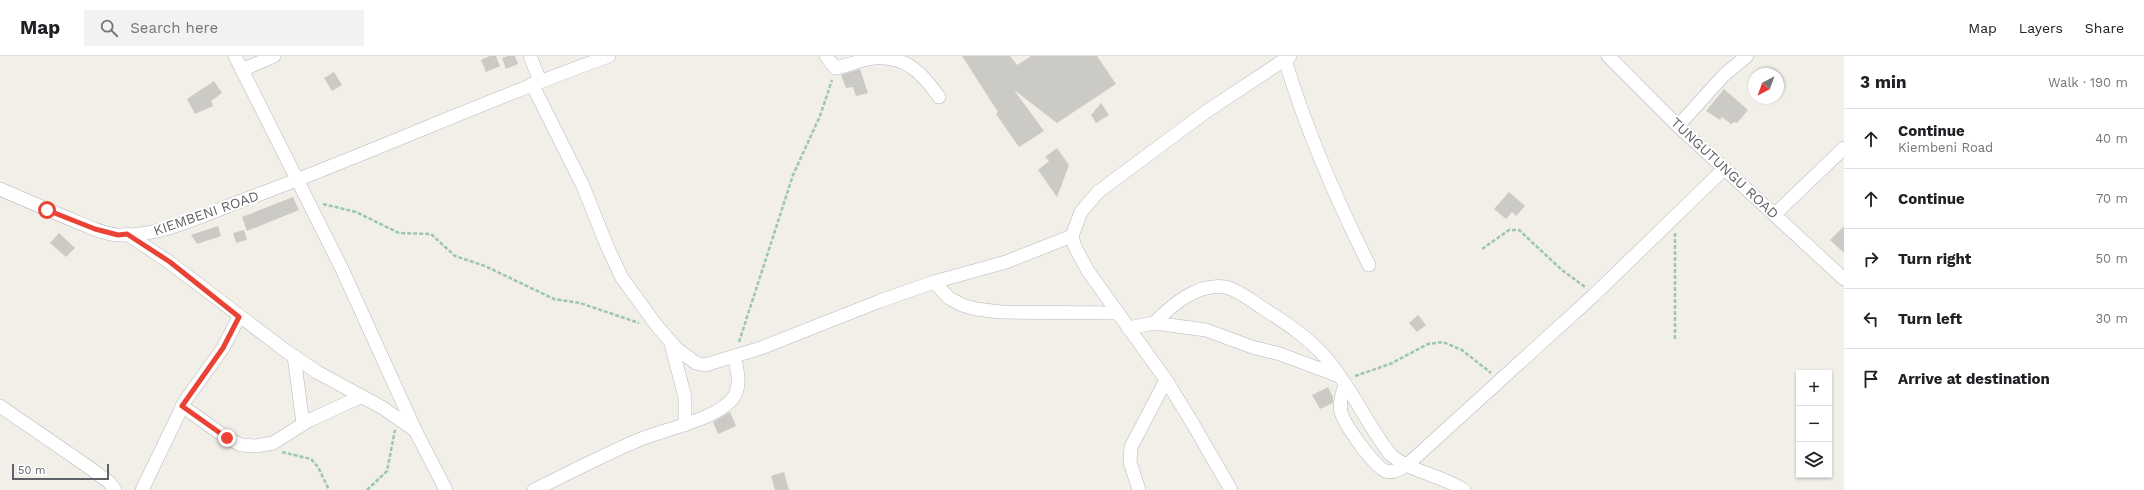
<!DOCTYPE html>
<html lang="en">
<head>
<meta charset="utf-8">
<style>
	:root { --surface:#fff; --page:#f2f2f2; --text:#202124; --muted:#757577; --line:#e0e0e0 }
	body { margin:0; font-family:"Work Sans",sans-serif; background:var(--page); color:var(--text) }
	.controls { position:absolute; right:12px; bottom:12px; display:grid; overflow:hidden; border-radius:0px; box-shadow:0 1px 3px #0004 }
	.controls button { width:36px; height:36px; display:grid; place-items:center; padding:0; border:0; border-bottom:1px solid var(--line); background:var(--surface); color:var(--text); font:20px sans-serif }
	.compass { position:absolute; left:1748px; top:12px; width:36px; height:36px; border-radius:50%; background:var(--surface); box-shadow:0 1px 3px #0004; rotate:221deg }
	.scale { position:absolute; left:12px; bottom:10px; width:97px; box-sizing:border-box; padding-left:4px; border:2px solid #5f6368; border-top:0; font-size:11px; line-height:14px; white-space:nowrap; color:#5f6368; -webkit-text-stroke:3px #fff; paint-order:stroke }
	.stop { position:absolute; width:12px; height:12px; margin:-9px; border:3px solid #ea4335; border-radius:50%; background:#fff }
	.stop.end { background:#ea4335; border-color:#fff; box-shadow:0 1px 4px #0008 }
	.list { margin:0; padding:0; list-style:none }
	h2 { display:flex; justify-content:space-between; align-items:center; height:52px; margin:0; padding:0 16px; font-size:17px }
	h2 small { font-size:13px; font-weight:400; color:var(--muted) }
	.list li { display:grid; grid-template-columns:26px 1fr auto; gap:12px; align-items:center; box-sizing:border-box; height:60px; padding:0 16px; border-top:1px solid var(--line) }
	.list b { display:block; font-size:15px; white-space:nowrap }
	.list p { margin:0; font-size:13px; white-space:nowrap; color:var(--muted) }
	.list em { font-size:13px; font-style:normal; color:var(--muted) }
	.icon { flex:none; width:22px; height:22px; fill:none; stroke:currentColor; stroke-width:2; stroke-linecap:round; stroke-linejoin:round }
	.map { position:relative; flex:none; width:1844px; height:434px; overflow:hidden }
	header { display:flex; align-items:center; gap:24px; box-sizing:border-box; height:56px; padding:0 20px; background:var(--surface); border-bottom:1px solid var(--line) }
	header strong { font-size:19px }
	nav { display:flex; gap:22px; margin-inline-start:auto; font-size:14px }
	.search { width:280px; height:36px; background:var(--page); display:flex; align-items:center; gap:10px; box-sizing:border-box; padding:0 14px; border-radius:0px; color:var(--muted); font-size:15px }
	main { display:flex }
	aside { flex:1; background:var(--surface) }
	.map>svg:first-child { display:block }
	.building { fill:#cccac5 }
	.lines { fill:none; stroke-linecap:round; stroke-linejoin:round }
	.minor-casing { stroke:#b5b8bc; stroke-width:14 }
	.path { stroke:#9cc7a9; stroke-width:2.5; stroke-dasharray:4 2; stroke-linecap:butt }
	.minor { stroke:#fff; stroke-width:13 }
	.route { stroke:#ea4335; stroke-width:5 }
	.labels { text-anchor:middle; stroke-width:4; stroke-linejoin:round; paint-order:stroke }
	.street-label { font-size:14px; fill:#5f6368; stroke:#fff }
</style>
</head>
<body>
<header>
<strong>Map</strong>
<div class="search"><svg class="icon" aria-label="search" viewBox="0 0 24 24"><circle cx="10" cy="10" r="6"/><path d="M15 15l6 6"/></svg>Search here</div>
<nav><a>Map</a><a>Layers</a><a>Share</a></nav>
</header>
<main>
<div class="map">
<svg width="1844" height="434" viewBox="0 0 1844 434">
	<rect width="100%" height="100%" fill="#f1efe8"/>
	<g class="building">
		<path d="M490 0H496L500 10 486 16 481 4Z"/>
		<path d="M508 0H515L518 8 506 13 502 2Z"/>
		<path d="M962 0H1010L1017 9 1031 0H1097L1116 28 1057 67 1014 34 1044 75 1019 91 996 58 998 56Z"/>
		<path d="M860 13 868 37 856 40 853 31 846 32 841 19Z"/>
		<path d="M334 16 342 29 332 35 324 22Z"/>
		<path d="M214 25 222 37 211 45 213 50 195 58 187 43Z"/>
		<path d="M1724 33 1748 54 1737 67 1734 66 1731 68 1722 61 1720 64 1706 55Z"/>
		<path d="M1101 47 1109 59 1096 67 1091 59Z"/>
		<path d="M1057 92 1069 109 1057 141 1038 114 1049 105 1045 101Z"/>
		<path d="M1509 136 1525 150 1516 160 1512 156 1506 163 1494 153Z"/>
		<path d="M293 141 299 154 247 175 242 161Z"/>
		<path d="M218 170 221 180 197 188 191 179Z"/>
		<path d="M1844 170V197L1830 184Z"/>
		<path d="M244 174 247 184 236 187 233 177Z"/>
		<path d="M59 177 75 192 66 201 50 187Z"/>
		<path d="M1418 259 1426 269 1417 276 1409 267Z"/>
		<path d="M1328 331 1333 341V347L1320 353 1312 339Z"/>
		<path d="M730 356 736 370 718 378 713 366Z"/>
		<path d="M784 416 789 434H775L771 420Z"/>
	</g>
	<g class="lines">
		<defs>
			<g id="minor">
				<path d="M235 0 342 213 416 376 446 434"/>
				<path d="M530 0 540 25"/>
				<path d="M826 0 835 12C848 10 862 3 874 2 907 0 922 17 939 41"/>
				<path d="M1608 0 1678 70 1844 223"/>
				<path d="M1285 4C1307 76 1336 143 1369 209"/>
				<path d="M242 14 274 0"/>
				<path d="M532 28 583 130 607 190 622 222 657 270 677 293 696 307 705 309 761 292 880 245 934 226 1006 206 1072 180"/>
				<path d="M1678 70 1724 19 1747 0"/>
				<path d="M0 133C25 144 50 155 75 165 89 171 104 178 119 179 162 180 201 160 241 145 365 100 485 44 609 0"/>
				<path d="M1775 158 1844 92"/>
				<path d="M127 178 169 206 286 295 317 316 383 352 416 375"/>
				<path d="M934 226 949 242 962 249 976 253 1000 256 1117 257"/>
				<path d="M1154 267C1172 249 1197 227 1225 231 1235 232 1255 247 1264 253 1286 267 1309 282 1326 302 1351 331 1367 368 1390 398 1410 416 1441 419 1464 434"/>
				<path d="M1128 272 1154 267 1206 274 1252 291 1280 298 1339 320"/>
				<path d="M671 288 685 341V369"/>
				<path d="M294 300 303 368"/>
				<path d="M1345 329C1342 337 1339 347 1341 356 1344 368 1375 412 1386 415 1394 418 1400 412 1407 409L1594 239 1724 113"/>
				<path d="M0 350 87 410 109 426 115 434"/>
				<path d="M182 350 227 382 241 389 256 390 273 387 308 365 362 340"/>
				<path d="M142 434 185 345 223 292 239 261"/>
				<path d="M534 434C569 417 605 398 641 383 665 373 721 363 735 339 741 327 737 313 734 300"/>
				<path d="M1139 434 1130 406 1131 391 1166 324"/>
				<path d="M1231 434 1193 368 1166 324 1088 215 1075 191 1072 180 1081 156 1098 136 1207 55 1290 0"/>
			</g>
		</defs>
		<use href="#minor" class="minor-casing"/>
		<g class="path">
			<path d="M323 148 356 156 399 177 431 178 455 200 485 210 554 243 580 247 639 267"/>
			<path d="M1675 177V284"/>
			<path d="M1482 193 1509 174H1519L1562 214 1585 231"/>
			<path d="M739 286 793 119 820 60 832 24"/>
			<path d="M1355 320 1390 308 1428 288 1443 286 1462 294 1491 317"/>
			<path d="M282 396 311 403 318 411 329 434"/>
			<path d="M367 434 387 415 395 374"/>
		</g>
		<use href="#minor" class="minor"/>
	</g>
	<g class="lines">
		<path class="route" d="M47 154 95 173 118 179 127 178 170 206 239 261 223 292 182 350 227 382"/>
	</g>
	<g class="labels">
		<g class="street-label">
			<text transform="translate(1725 112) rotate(43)" y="5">TUNGUTUNGU ROAD</text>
			<text transform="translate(206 157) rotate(-19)" y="5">KIEMBENI ROAD</text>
		</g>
	</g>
</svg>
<div class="controls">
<button>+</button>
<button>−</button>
<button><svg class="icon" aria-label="layers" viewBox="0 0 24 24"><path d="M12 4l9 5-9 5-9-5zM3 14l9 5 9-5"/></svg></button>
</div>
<svg class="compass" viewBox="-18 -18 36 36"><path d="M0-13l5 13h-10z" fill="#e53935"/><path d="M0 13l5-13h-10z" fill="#757577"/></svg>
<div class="scale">50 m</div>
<div class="stop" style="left:47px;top:154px"></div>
<div class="stop end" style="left:227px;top:382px"></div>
</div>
<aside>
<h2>3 min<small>Walk · 190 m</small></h2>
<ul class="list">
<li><svg class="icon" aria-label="ahead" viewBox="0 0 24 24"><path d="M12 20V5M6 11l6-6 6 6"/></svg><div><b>Continue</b><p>Kiembeni Road</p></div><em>40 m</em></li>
<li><svg class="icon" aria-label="ahead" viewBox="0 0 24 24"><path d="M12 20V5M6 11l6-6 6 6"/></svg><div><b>Continue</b></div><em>70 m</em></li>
<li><svg class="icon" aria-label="right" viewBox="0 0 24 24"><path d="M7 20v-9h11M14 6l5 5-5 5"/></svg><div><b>Turn right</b></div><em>50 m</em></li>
<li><svg class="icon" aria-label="left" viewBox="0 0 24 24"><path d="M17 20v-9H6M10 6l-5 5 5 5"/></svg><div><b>Turn left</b></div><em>30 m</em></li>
<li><svg class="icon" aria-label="arrive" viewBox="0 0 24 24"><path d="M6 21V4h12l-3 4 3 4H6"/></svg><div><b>Arrive at destination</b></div></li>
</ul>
</aside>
</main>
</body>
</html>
